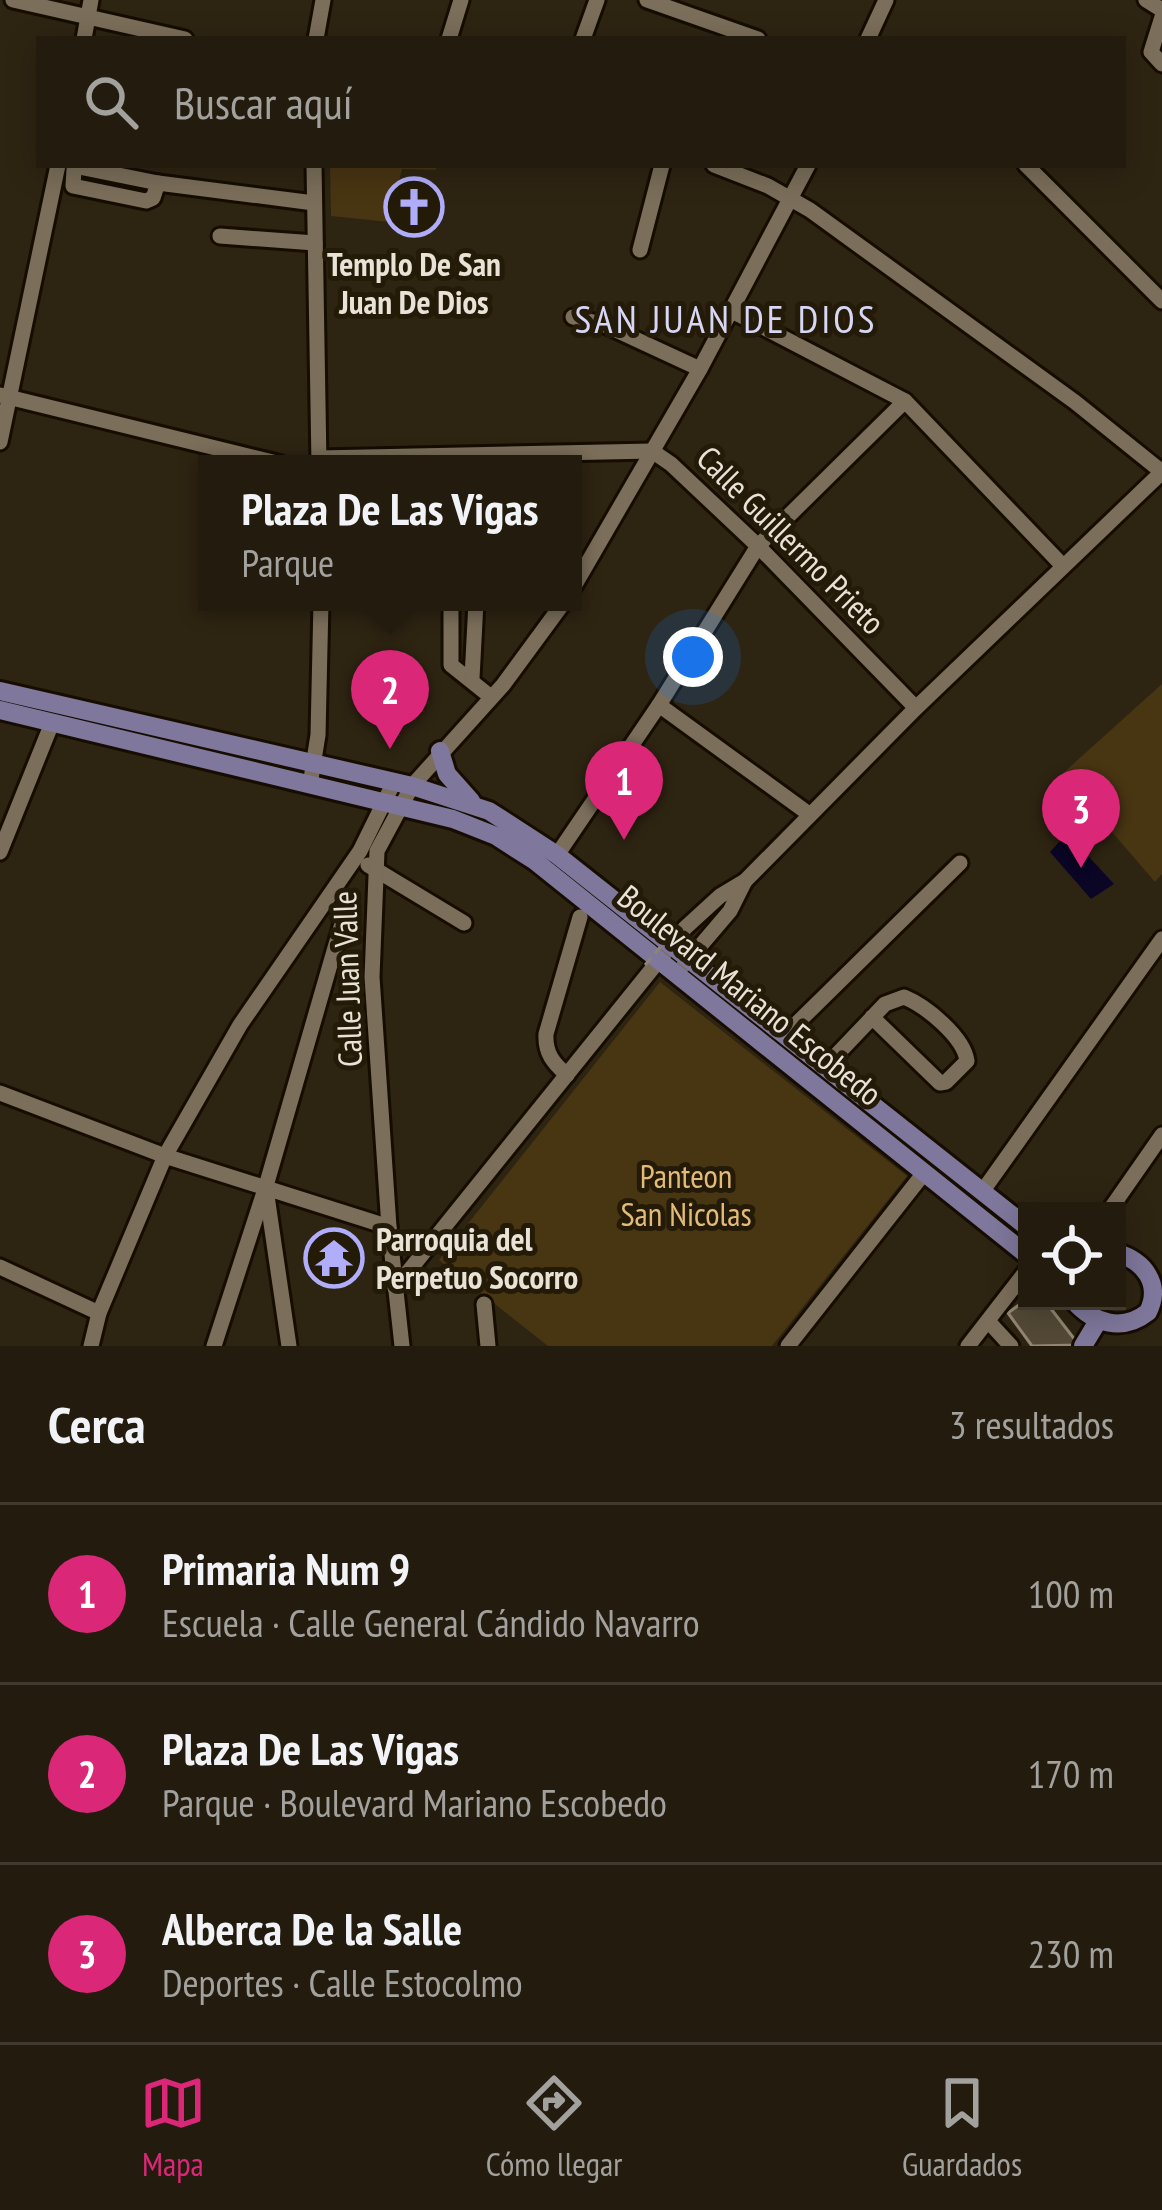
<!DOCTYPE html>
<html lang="es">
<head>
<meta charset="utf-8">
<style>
	:root { --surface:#221b0e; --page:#2e281c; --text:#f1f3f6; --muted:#a2a19e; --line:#3f392e; --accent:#db2777 }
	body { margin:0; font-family:"PT Sans Narrow",sans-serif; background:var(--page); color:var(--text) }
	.controls { position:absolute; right:36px; bottom:36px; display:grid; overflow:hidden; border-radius:0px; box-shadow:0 6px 30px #0003 }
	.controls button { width:108px; height:108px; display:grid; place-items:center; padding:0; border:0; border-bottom:3px solid var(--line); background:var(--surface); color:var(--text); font:60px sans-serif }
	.you { position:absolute; left:693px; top:657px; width:42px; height:42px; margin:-30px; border:9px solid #fff; border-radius:50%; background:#1a73e8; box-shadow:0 0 0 18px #1a73e833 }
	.badge { display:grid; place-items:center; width:78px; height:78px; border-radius:50%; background:var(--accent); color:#fff; font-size:39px; font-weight:700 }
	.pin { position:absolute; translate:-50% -99px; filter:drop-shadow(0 3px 6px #0008) }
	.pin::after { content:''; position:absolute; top:63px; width:42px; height:36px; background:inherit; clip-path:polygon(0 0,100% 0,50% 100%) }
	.popup { position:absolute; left:198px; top:455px; width:384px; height:156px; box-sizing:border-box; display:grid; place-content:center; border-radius:0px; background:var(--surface); filter:drop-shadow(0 3px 9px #0005); font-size:39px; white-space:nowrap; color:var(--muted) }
	.popup b { font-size:45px; color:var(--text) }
	.popup::after { content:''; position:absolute; left:50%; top:100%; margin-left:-24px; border:24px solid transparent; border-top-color:var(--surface) }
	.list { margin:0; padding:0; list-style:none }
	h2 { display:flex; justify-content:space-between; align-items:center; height:156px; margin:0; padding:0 48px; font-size:51px }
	h2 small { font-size:39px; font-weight:400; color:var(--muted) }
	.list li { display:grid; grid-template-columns:78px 1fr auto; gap:36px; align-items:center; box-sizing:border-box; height:180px; padding:0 48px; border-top:3px solid var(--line) }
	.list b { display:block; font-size:45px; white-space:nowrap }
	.list p { margin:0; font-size:39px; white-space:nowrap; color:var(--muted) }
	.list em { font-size:39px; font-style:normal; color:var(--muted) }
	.icon { flex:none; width:66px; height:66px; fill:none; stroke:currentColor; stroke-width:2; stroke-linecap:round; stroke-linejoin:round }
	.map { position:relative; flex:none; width:1162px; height:1346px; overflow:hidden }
	.search { position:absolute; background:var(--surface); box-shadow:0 6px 30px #0003; left:36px; right:36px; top:36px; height:132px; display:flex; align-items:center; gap:30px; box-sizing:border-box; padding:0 42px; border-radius:0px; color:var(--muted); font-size:45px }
	.sheet { height:696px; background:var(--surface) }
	nav { display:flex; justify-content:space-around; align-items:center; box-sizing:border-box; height:168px; border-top:3px solid var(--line); background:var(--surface); font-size:33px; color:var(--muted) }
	nav a { display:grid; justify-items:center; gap:6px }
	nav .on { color:var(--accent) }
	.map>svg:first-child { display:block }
	.green { fill:#483512 }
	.water { fill:#0b0526 }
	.building { fill:#544936; stroke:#938772; stroke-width:3 }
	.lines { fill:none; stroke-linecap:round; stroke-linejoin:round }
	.minor-casing { stroke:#160d00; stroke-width:21 }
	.major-casing { stroke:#160d00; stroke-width:24 }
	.minor { stroke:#7b6e5a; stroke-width:15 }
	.major { stroke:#7f789c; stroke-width:18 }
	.path-bridge { stroke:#8e8577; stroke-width:3; stroke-dasharray:9 6; stroke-linecap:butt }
	.labels { text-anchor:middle; stroke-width:10; stroke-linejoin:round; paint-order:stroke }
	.poi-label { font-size:33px; font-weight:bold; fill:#e9e2d7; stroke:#241a08 }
	.street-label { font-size:33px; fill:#e9e2d7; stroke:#241a08 }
	.park-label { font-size:33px; fill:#e3bb79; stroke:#241a08 }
	.quarter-label { font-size:39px; letter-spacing:3px; fill:#d7d7f5; stroke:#241a08 }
</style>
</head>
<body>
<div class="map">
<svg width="1162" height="1346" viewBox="0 0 1162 1346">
	<rect width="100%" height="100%" fill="#2e2412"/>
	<g class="green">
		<path d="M330 165H437L436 170 402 169 389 222 331 216Z"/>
		<path d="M1162 684V874L1155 882 1062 774Z"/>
		<path d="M660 982 907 1176 772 1346H548L439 1260Z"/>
	</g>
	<path class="water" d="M1067 833 1114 884 1091 899 1050 852Z"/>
	<path class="building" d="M1027 1299 1045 1301 1079 1345 1032 1346 1008 1313Z"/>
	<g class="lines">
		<defs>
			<g id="minor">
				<path d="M13 0 185 39"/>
				<path d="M647 0 758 39"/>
				<path d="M1146 0 1162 10"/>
				<path d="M1162 17 1151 52 1162 64"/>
				<path d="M84 39 91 0"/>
				<path d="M316 39 323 0"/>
				<path d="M449 39 461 0"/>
				<path d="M583 39 597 0"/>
				<path d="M868 39 886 0"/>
				<path d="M314 165 319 464"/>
				<path d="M714 165 768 186 810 210 1075 402 1162 472"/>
				<path d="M1026 165 1162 301"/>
				<path d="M79 167 158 183 153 198 146 201 73 186 74 170Z"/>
				<path d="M158 183 314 203"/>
				<path d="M220 236 315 243"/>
				<path d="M640 250 662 165"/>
				<path d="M732 311 905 401 1063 566"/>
				<path d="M573 317 605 325 700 369"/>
				<path d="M0 395 281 464"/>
				<path d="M0 442 58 165"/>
				<path d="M319 458 652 451 671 464 758 546 916 708"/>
				<path d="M573 588 700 369 808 165"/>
				<path d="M451 602V665L491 697"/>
				<path d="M472 678 476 602"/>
				<path d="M659 705 809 814"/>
				<path d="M310 785 318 735 321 602"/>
				<path d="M0 852 52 723"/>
				<path d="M557 855 659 705 758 546 905 401"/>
				<path d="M368 865 464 923"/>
				<path d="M684 965 730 911 745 881"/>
				<path d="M785 1035 960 863"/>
				<path d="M825 1067 885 1004 904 997C926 1006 964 1037 967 1061L946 1082 940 1083 872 1017"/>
				<path d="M567 1075C553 1063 545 1053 546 1034L580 917"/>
				<path d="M0 1093 165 1156 389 1227"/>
				<path d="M266 1189 289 1346"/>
				<path d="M982 1192 1162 939"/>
				<path d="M1109 1211 1162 1135"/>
				<path d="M0 1267 99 1313"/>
				<path d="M395 1288 685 928 720 896 745 881 916 708 1162 472"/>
				<path d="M484 1304 488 1346"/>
				<path d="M988 1321 1011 1346"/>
				<path d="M91 1346 99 1313 165 1156 240 1025 360 851 394 782"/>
				<path d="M214 1346 266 1186 343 920"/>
				<path d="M402 1346 389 1227 372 977 377 851 412 786 503 685 564 602"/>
				<path d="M788 1346 924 1173"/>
				<path d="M968 1346 1027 1270"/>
			</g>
			<g id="major">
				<path d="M0 691 412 786 489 811 557 855 1027 1227"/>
				<path d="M0 710 453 819 496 836 535 861 1027 1255"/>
				<path d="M440 751 447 774 471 801"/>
				<path d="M1074 1301C1094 1324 1123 1332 1148 1312 1162 1284 1144 1261 1117 1253"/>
				<path d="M1083 1346 1098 1321"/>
			</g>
		</defs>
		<use href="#minor" class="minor-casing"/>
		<use href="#major" class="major-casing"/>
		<use href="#minor" class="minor"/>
		<use href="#major" class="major"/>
		<path class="path-bridge" d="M645 965 674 931"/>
	</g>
	<defs>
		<symbol id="church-ring" viewBox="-11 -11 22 22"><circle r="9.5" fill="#241a08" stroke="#b0aefa" stroke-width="1.5"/><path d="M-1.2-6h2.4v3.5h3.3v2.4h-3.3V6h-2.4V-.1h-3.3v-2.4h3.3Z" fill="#b0aefa"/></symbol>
		<symbol id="temple-ring" viewBox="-11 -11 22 22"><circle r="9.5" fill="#241a08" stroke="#b0aefa" stroke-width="1.5"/><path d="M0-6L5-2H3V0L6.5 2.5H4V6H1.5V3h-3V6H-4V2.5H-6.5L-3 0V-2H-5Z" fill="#b0aefa"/></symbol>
	</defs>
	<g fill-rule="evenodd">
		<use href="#church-ring" x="381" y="174" width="66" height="66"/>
		<use href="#temple-ring" x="301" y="1225" width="66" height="66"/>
	</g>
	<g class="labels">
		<g class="poi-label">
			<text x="414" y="276">Templo De San<tspan x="414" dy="38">Juan De Dios</tspan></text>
			<text x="376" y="1251" text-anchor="start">Parroquia del<tspan x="376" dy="38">Perpetuo Socorro</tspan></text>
		</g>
		<g class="street-label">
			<text transform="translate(791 540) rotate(45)" y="12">Calle Guillermo Prieto</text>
			<text transform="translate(347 979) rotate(-92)" y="12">Calle Juan Valle</text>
			<text transform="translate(750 995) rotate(39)" y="12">Boulevard Mariano Escobedo</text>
		</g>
		<g class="park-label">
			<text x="686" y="1188">Panteon<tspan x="686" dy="38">San Nicolas</tspan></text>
		</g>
		<g class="quarter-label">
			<text x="726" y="333">SAN JUAN DE DIOS</text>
		</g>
	</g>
</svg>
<div class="controls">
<button><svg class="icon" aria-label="locate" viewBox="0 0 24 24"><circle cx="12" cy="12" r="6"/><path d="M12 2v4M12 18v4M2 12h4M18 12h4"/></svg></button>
</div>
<div class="you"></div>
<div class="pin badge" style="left:624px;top:840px">1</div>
<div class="pin badge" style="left:390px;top:749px">2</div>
<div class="popup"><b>Plaza De Las Vigas</b>Parque</div>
<div class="pin badge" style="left:1081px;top:868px">3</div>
<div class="search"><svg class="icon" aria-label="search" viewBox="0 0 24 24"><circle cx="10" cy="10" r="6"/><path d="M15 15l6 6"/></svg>Buscar aquí</div>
</div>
<section class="sheet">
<h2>Cerca<small>3 resultados</small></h2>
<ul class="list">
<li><span class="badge">1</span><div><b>Primaria Num 9</b><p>Escuela · Calle General Cándido Navarro</p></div><em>100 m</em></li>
<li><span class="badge">2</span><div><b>Plaza De Las Vigas</b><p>Parque · Boulevard Mariano Escobedo</p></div><em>170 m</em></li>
<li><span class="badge">3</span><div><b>Alberca De la Salle</b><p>Deportes · Calle Estocolmo</p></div><em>230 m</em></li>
</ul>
</section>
<nav>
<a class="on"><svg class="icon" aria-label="map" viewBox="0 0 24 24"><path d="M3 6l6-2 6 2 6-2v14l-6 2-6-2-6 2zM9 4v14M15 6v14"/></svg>Mapa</a>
<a><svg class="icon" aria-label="directions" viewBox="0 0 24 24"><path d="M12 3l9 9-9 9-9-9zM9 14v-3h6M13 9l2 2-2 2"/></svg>Cómo llegar</a>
<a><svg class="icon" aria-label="saved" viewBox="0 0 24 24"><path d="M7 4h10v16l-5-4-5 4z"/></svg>Guardados</a>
</nav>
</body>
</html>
